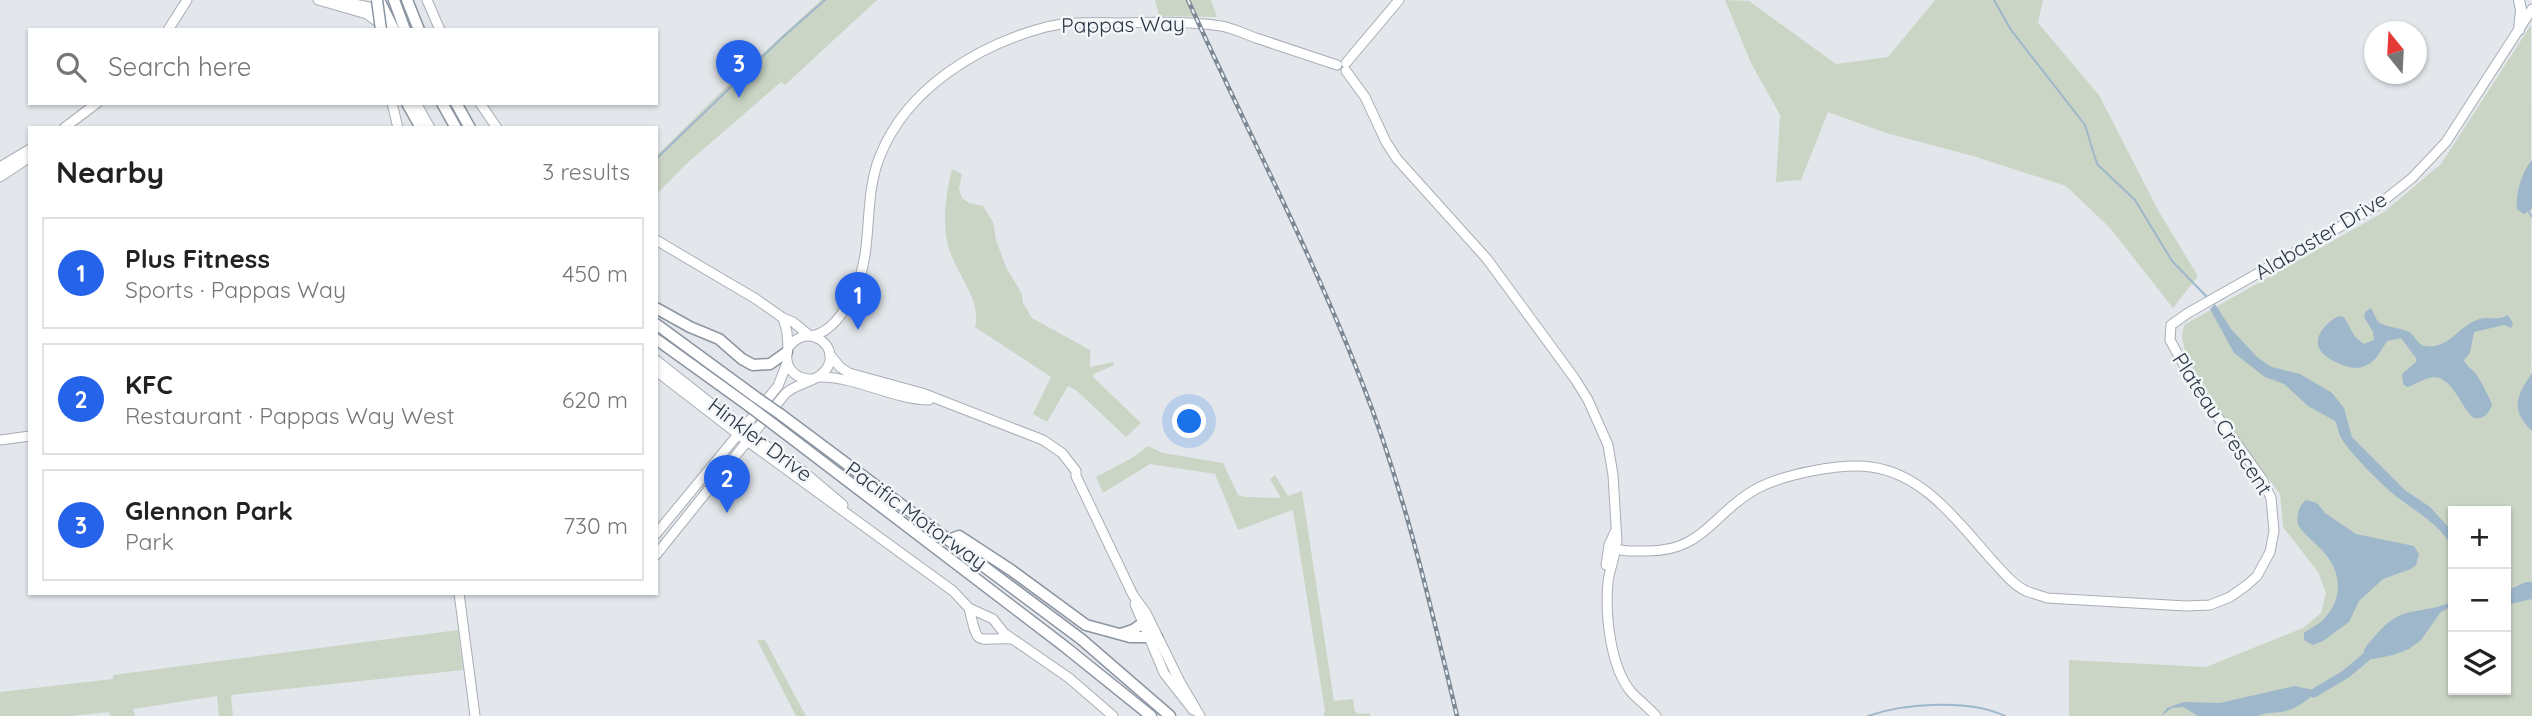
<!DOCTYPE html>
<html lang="en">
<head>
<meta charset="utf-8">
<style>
	:root { --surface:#fff; --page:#f6f6f6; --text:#222; --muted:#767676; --line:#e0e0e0; --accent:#2563eb }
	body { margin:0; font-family:Quicksand,sans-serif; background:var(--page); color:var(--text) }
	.controls { position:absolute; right:21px; bottom:21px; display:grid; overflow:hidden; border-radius:0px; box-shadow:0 2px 5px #0004 }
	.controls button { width:63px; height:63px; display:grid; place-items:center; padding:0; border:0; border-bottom:2px solid var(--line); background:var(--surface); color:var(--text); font:35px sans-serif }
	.compass { position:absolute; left:2364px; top:21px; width:63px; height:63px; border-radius:50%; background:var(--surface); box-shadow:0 2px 5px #0004; rotate:342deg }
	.you { position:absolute; left:1190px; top:422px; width:24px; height:24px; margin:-18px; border:5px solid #fff; border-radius:50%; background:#1a73e8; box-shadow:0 0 0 10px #1a73e833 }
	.badge { display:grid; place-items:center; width:46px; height:46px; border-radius:50%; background:var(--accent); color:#fff; font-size:23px; font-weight:700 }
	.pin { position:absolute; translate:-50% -58px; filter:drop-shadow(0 2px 4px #0008) }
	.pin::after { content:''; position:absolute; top:37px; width:24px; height:21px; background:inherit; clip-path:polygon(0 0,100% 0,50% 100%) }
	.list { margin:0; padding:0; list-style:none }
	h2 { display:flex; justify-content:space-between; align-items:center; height:91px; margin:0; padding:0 28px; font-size:30px }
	h2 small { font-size:23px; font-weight:400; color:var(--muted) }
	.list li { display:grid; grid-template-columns:46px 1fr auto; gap:21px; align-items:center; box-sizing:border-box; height:112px; margin:0 14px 14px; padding:0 14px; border:2px solid var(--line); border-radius:0px }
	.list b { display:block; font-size:26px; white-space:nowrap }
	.list p { margin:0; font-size:23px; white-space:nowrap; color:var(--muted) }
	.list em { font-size:23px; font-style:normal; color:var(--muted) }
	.icon { flex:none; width:38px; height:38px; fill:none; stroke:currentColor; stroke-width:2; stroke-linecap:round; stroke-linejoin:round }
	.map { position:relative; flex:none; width:2532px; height:716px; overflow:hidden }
	.search { position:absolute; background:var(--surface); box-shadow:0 2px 5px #0004; left:28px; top:28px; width:630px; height:77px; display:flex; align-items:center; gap:18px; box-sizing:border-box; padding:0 24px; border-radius:0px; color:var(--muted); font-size:26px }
	.panel { position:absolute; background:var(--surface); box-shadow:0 2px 5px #0004; left:28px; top:126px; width:630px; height:469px; border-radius:0px }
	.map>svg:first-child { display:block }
	.green { fill:#cad5c5; fill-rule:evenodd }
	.water { fill:#9fb7cb }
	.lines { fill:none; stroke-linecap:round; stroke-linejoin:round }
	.stream { stroke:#9fb7cb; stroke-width:2 }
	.river { stroke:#9fb7cb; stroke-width:9 }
	.secondary-casing { stroke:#a8aeb6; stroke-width:11 }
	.primary-casing { stroke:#a3acb7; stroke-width:12 }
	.highway-casing { stroke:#8b95a2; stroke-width:13 }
	.secondary { stroke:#fff; stroke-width:9 }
	.primary { stroke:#fff; stroke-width:10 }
	.highway { stroke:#fff; stroke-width:10 }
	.rail-casing { stroke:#7d8895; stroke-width:4.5 }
	.rail { stroke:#f3f6f8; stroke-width:2; stroke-dasharray:5; stroke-linecap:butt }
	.highway-bridge-casing { stroke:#8b95a2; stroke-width:13; stroke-linecap:butt }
	.highway-bridge { stroke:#fff; stroke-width:10 }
	.labels { text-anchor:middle; stroke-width:5; stroke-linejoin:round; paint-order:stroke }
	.street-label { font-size:21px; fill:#2b3644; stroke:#f3f6f8 }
</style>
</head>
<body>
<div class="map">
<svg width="2532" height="716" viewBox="0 0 2532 716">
	<rect width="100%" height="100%" fill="#e3e7eb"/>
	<g class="green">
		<path d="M821 0H877L785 85 781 82 685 165 656 195V156L723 90Z"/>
		<path d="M1155 0H1211L1217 17 1159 16Z"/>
		<path d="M1725 0 1749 1 1836 64 1888 57 1935 0H2043L2038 23 2099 95 2159 212 2198 276 2173 308 2110 228 2066 186 1973 156 1886 133 1828 112 1801 180 1776 182 1780 115 1751 63Z"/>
		<path d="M2531 25 2532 716H2069V660L2206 667 2303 628 2321 613 2326 593 2318 572 2283 527 2280 494 2241 442 2187 360 2182 337 2184 325 2384 212 2441 164ZM2453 511H2506V690H2453Z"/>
		<path d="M952 169 962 174 959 189 962 198 969 203 983 206 993 222 996 240 1006 267 1022 294 1023 303 1032 318 1090 350V367L1113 362 1114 365 1094 374 1093 377 1141 423 1126 437 1077 391 1068 386 1047 422 1033 414 1051 377 975 327C982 299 955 273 948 245 942 222 946 192 952 169Z"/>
		<path d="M1148 446 1163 453 1223 463 1238 495 1245 497 1281 498 1270 479 1275 475 1288 496 1302 491 1334 701 1353 699 1355 712 1359 714 1370 713V716H1323L1325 711 1293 510 1238 530 1215 474 1150 464 1103 493 1096 477 1132 458Z"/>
		<path d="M458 630 463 670 231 695 233 716H219L217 696 133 709 135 716H111L109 712 70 716H0V692L113 679V675Z"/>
		<path d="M757 640H765L806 716H796Z"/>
	</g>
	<g class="water">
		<path d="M2532 160V209L2524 214 2517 209C2515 195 2522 171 2532 160Z"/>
		<path d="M2215 304 2231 329 2258 358 2272 367 2300 374 2332 393 2344 408 2352 437 2406 491 2430 507 2452 531 2453 549C2442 526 2417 512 2397 497 2384 487 2351 454 2343 441 2339 435 2338 428 2335 421L2308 406 2284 384 2265 377 2234 353 2210 309Z"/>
		<path d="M2371 308 2378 322C2388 328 2399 327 2409 332 2415 336 2418 345 2425 346 2448 350 2459 326 2477 320 2489 315 2494 322 2508 315L2513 323 2511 328 2504 325 2474 332 2470 353 2464 360C2467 367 2471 368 2475 373 2479 377 2491 400 2492 405 2489 413 2484 420 2474 418 2460 408 2452 372 2429 378 2421 380 2415 385 2407 387L2403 384 2402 374 2416 362V358L2401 338 2387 341C2381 350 2376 362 2365 366 2356 370 2347 367 2338 363 2309 351 2313 332 2338 316L2344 317 2355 337 2364 344 2374 340 2373 332 2364 317 2365 312Z"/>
		<path d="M2532 373V431C2510 410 2516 396 2532 373Z"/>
		<path d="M2306 500 2317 503 2325 513 2356 534 2414 546 2419 554 2416 565 2411 569 2383 579 2359 601 2349 622 2323 641 2313 645 2304 640V633C2310 628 2316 626 2322 621 2345 598 2342 571 2321 549 2313 541 2304 534 2298 525 2296 516 2299 505 2306 500Z"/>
		<path d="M2526 582H2532V599L2506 605V591Z"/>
		<path d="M2453 601V605L2440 613 2421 640 2409 649 2393 655 2373 659 2365 657 2363 654C2365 646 2370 642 2375 636 2403 602 2419 617 2453 601Z"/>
		<path d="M2295 686 2313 690 2314 694C2305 702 2294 710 2282 712 2273 713 2266 712 2258 716H2198L2183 707 2172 708 2161 716 2167 708 2184 702 2220 703Z"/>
	</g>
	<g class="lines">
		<g class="stream">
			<path d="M1994 0 2011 30 2085 125 2097 164 2135 200 2172 261 2207 297"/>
			<path d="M656 159 784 36 825 0"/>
			<path d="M2529 212 2532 217"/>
			<path d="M1868 716C1905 703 1970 699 2005 716"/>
		</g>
		<path class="river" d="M2314 693 2346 674 2372 652"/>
		<defs>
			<g id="secondary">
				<path d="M318 0 367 14 382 25"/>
				<path d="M335 0 369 7 381 17"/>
				<path d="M427 0 440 30"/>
				<path d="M168 30 187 0"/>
				<path d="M1346 63 1399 0"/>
				<path d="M1346 71 1365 97 1386 142 1397 159 1487 259 1575 379 1588 400 1608 445 1613 475 1617 542"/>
				<path d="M392 103 398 128"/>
				<path d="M416 103 430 128"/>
				<path d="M480 103 497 128"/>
				<path d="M64 128 97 103"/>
				<path d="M0 167 30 149"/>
				<path d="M0 177 30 157"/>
				<path d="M656 240 756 299 783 318 793 322 809 335"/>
				<path d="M783 318 787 332 788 348"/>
				<path d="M812 336C842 329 861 283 865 255 870 222 867 188 880 156 907 88 978 45 1046 27 1070 21 1095 23 1120 23 1154 22 1188 21 1221 26 1233 28 1245 34 1256 38 1283 47 1310 56 1337 65"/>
				<path d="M830 355 840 367 849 373 922 393 1043 440 1062 453 1076 471V476L1133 595 1146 613 1180 682 1200 716"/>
				<path d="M656 360 751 435 804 472 843 505"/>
				<path d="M656 371 739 435 953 591 969 608 993 619 1004 633 1069 678 1113 716"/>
				<path d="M818 377C855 376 891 399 929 400"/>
				<path d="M0 440 30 436"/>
				<path d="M656 534 778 386 787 363"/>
				<path d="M1617 549C1625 552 1634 551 1643 551 1704 553 1711 514 1756 489 1784 474 1840 463 1871 467 1924 474 1958 522 1991 559 2002 571 2012 584 2026 591 2033 594 2040 595 2047 598L2186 606 2210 605 2230 597 2247 585 2257 576 2270 552 2274 531 2271 498 2262 479 2197 388 2176 351 2170 340 2171 325 2188 313 2378 205 2412 178 2446 142 2532 9"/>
				<path d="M1615 550C1614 561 1609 571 1608 582 1605 614 1610 668 1632 693 1640 701 1649 708 1656 716"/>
				<path d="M656 555 785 394C796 383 814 383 824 372 845 349 808 319 788 348 783 366 794 380 813 379"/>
				<path d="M1606 565 1609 545 1615 532"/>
				<path d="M459 593 475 716"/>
				<path d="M1135 604 1164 673 1193 710"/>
				<path d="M969 608C979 649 974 637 1012 639"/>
			</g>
			<path id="primary" d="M2519 30 2521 10 2519 0"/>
			<g id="highway">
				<path d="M379 0 394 30"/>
				<path d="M394 0 405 30"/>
				<path d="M407 0 419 30"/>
				<path d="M407 103 421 128"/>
				<path d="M442 103 456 128"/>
				<path d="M456 103 470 128"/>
				<path d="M656 308 690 327 719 339 742 359 753 365 770 364 787 352"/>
				<path d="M656 324 757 398"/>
				<path d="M656 339 749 406"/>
				<path d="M780 414 1081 639 1170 716"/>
				<path d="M773 424 1064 646 1151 716"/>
				<path d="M949 540 959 536 1011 570 1086 625 1130 637H1157"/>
				<path d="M1121 634 1133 630 1143 623"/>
			</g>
		</defs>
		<use href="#secondary" class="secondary-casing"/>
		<use href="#primary" class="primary-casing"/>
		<use href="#highway" class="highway-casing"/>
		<use href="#secondary" class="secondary"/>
		<use href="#primary" class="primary"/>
		<use href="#highway" class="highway"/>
		<defs>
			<path id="rail" d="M1188 0C1245 127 1311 251 1361 380 1404 489 1430 603 1457 716"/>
		</defs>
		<use href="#rail" class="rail-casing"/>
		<use href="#rail" class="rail"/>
		<defs>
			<g id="highway-bridge">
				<path d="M377 0 381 30"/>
				<path d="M757 398 780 414"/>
				<path d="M749 406 773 424"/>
			</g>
		</defs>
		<use href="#highway-bridge" class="highway-bridge-casing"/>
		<use href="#highway-bridge" class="highway-bridge"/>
	</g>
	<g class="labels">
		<g class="street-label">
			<text transform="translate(1123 25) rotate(-1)" y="7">Pappas Way</text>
			<text transform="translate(2321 236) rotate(-31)" y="7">Alabaster Drive</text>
			<text transform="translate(2222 424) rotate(57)" y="7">Plateau Crescent</text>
			<text transform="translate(760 440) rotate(37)" y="7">Hinkler Drive</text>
			<text transform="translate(916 516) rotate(36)" y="7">Pacific Motorway</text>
		</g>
	</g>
</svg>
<div class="controls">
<button>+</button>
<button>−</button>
<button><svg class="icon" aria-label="layers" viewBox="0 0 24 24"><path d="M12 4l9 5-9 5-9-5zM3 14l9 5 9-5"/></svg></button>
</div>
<svg class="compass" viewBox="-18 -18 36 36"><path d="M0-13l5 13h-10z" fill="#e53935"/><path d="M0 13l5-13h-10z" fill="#767676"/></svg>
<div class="you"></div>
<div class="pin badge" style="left:858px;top:330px">1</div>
<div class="pin badge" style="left:727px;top:513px">2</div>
<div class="pin badge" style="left:739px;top:98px">3</div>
<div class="search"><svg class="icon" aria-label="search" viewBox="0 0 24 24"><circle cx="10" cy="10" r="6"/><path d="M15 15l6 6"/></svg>Search here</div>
<section class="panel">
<h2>Nearby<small>3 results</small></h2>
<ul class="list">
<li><span class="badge">1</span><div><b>Plus Fitness</b><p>Sports · Pappas Way</p></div><em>450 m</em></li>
<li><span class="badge">2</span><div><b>KFC</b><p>Restaurant · Pappas Way West</p></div><em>620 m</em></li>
<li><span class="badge">3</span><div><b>Glennon Park</b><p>Park</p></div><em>730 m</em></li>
</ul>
</section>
</div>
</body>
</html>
